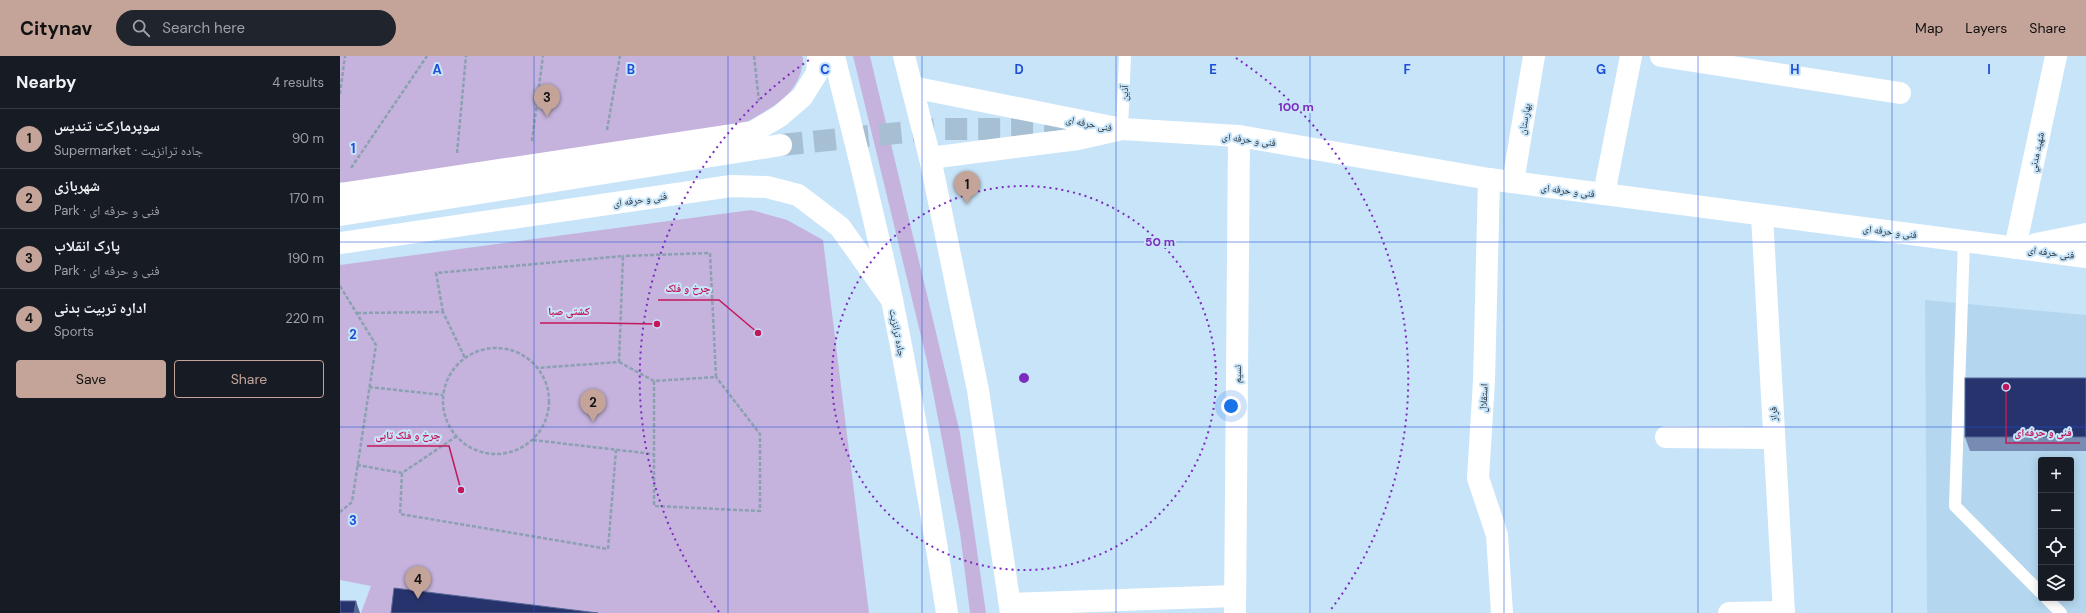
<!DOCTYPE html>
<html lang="en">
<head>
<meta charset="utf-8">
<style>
	:root { --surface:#171b24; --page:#20242c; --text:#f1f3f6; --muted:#9ea1a6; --line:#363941; --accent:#c4a498 }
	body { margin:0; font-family:"DM Sans","Noto Naskh Arabic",sans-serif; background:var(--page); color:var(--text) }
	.controls { position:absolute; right:12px; bottom:12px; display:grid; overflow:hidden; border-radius:4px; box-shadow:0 2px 10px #0003 }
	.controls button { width:36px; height:36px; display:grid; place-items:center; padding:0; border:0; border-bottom:1px solid var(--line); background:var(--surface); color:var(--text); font:20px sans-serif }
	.you { position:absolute; left:891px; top:350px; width:14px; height:14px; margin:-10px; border:3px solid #fff; border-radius:50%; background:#1a73e8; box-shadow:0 0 0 6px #1a73e833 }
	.badge { display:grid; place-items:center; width:26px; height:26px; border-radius:50%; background:var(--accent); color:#111; font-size:13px; font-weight:700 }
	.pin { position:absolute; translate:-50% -33px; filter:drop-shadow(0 1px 2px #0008) }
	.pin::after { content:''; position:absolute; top:21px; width:14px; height:12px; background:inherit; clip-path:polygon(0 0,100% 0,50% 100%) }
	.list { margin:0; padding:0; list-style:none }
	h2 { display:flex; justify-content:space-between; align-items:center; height:52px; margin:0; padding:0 16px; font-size:17px }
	h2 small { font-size:13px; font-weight:400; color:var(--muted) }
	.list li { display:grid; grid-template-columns:26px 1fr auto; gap:12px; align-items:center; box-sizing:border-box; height:60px; padding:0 16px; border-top:1px solid var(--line) }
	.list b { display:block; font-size:15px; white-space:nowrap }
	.list p { margin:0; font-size:13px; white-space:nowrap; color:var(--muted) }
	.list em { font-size:13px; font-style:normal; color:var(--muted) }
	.actions { display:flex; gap:8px; padding:12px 16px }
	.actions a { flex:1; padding:9px 0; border:1px solid var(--accent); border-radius:4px; text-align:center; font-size:14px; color:var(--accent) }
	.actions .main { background:var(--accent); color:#111 }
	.icon { flex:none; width:22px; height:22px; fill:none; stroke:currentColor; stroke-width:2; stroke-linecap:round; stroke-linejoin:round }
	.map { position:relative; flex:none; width:1746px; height:557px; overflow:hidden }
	header { display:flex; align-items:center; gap:24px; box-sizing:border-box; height:56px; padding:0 20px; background:var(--accent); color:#111 }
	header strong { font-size:19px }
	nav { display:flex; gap:22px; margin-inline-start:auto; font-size:14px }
	.search { width:280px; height:36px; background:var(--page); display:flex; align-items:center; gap:10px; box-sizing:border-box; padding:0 14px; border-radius:22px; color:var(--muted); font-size:15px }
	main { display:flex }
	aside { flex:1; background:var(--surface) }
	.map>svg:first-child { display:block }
	.built { fill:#b4d7ef; fill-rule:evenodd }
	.green { fill:#c5b3dd }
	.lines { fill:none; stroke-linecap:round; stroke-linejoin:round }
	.tertiary-tunnel { stroke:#a7bfd2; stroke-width:22; stroke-dasharray:22 11; stroke-linecap:butt }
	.path { stroke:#8ba1b1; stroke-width:2.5; stroke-dasharray:4 2; stroke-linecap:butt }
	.service { stroke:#fff; stroke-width:12 }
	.minor { stroke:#fff; stroke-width:22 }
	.tertiary { stroke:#fff; stroke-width:22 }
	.primary { stroke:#fff; stroke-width:22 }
	.wall { fill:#788cb3 }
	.shaded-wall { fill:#576897 }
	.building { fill:#27336d; stroke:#576897 }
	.grid { fill:none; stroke:#1d4ed8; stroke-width:1; stroke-opacity:0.55 }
	.ring { fill:none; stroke:#7b2cbf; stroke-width:2; stroke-dasharray:2 4 }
	.labels { text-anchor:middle; stroke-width:4; stroke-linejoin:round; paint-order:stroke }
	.street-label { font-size:10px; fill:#222d35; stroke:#c8e4f9 }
	.grid-label { font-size:13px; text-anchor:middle; font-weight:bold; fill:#1d4ed8; stroke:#c8e4f9; stroke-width:4; stroke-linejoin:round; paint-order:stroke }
	.centre { fill:#7b2cbf; stroke:#c8e4f9; stroke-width:2 }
	.ring-label { font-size:12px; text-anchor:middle; font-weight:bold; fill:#7b2cbf; stroke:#c8e4f9; stroke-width:4; stroke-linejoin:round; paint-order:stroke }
	.leader { fill:none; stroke:#c2185b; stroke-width:1.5 }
	.callout-dot { fill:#c2185b; stroke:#c8e4f9; stroke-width:1.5 }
	.callout-label { font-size:11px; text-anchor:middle; font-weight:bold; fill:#c2185b; stroke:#c8e4f9; stroke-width:4; stroke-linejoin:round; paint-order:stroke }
</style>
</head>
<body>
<header>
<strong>Citynav</strong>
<div class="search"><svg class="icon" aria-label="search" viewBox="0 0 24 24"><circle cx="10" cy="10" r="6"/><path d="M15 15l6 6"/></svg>Search here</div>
<nav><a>Map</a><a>Layers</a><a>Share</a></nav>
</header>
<main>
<aside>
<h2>Nearby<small>4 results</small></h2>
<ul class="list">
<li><span class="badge">1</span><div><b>سوپرمارکت تندیس</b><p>Supermarket · جاده ترانزیت</p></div><em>90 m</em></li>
<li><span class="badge">2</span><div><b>شهربازی</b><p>Park · فنی و حرفه ای</p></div><em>170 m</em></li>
<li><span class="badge">3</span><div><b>پارک انقلاب</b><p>Park · فنی و حرفه ای</p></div><em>190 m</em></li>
<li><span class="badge">4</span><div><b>اداره تربیت بدنی</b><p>Sports</p></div><em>220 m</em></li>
</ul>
<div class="actions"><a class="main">Save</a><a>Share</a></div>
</aside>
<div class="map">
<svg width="1746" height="557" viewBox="0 0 1746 557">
	<rect width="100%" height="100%" fill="#c8e4f9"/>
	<path class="built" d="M1585 244 1746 259V557H1587ZM1701 404H1731V542H1701Z"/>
	<g class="green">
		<path d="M0 0H462L463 2C462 37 433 51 405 67L5 127 0 126Z"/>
		<path d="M513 0H530L620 377 646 557H630L620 477 587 305Z"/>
		<path d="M411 154 447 164 483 184 529 557H21L31 530 0 524V209Z"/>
	</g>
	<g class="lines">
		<path class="tertiary-tunnel" d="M441 89 597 73H757"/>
		<g class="path">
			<path d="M414 0 419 45"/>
			<path d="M0 38 5 0"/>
			<path d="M267 74 280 0"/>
			<path d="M192 85 203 0"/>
			<path d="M117 97 126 0"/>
			<path d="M11 112 87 0"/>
			<path d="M0 230 36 289 12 446 0 456"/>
			<path d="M103 256 96 217 283 200 279 306 197 312"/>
			<path d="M17 257 103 256 125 302"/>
			<circle cx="156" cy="345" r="53"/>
			<path d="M279 306 314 325 376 321 370 197 283 200"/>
			<path d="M314 325V450L420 455V378L376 321"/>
			<path d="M29 331 103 339"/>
			<path d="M193 384 313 398"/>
			<path d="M17 409 62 417 117 380"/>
			<path d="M62 417 60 458 268 493 276 394"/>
		</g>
		<g class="service">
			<path d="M782 73 785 0"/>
			<path d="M1624 185 1615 450 1701 537"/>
			<path d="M1706 542 1721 557"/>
		</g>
		<g class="minor">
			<path d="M1321 0 1560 37"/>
			<path d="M572 31 782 73"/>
			<path d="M1149 123 1144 325 1138 422 1157 479 1162 557"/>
			<path d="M1173 126 1194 0"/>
			<path d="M1264 138 1291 0"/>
			<path d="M1422 159 1444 557"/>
			<path d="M1675 192 1716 0"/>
			<path d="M1326 381 1434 382"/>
			<path d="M670 548 895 540"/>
			<path d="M895 557 899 80"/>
			<path d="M1389 557 1444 556"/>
		</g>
		<g class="tertiary">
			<path d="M590 102 738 83 782 73 899 80 1149 123 1746 201"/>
			<path d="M0 159 441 89"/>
			<path d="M0 187 391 130 427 131 458 139 500 171 552 244"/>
			<path d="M1696 188 1746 178"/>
		</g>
		<g class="primary">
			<path d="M494 0C514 81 535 162 552 244 573 348 591 452 607 557"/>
			<path d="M564 0 590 102 638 334 671 557"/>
			<path d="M0 138 413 76 440 60 462 41 477 17 478 0"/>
		</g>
	</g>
	<path class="wall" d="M1746 322V395H1630L1625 381Z"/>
	<path class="shaded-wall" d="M16 545 20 557H14Z"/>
	<g class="building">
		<rect x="1625" y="322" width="121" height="59"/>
		<path d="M54 532 258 557H51Z"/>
		<path d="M0 545H16L14 557H0Z"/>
	</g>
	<path class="grid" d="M194 0V557M388 0V557M582 0V557M776 0V557M970 0V557M1164 0V557M1358 0V557M1552 0V557M0 186H1746M0 371H1746"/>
	<g class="ring">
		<circle cx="684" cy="322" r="192"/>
		<path d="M379 556A384 384 0 0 1 472 2M896 2A384 384 0 0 1 989 556"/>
	</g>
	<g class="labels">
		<g class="street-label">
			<text transform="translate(784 37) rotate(-88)" y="4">آذین</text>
			<text transform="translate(1184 63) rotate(-80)" y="4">بهارستان</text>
			<text transform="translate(749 67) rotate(11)" y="4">فنی حرفه ای</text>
			<text transform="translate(909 83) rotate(7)" y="4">فنی و حرفه ای</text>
			<text transform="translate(1696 96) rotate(-78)" y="4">شهيد مدني</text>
			<text transform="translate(1228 134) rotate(7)" y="4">فنی و حرفه ای</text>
			<text transform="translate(300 143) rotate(-8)" y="4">فنی و حرفه ای</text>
			<text transform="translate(1550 175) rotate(7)" y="4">فنی و حرفه ای</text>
			<text transform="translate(1711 196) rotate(7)" y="4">فنی حرفه ای</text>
			<text transform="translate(558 277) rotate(79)" y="4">جاده ترانزیت</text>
			<text transform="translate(897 318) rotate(-89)" y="4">نسيم</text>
			<text transform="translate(1143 342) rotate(-87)" y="4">استقلال</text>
			<text transform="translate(1433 358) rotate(-93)" y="4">فراز</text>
		</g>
	</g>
	<g class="grid-label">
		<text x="97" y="18">A</text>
		<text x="291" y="18">B</text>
		<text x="485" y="18">C</text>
		<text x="679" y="18">D</text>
		<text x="873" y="18">E</text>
		<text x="1067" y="18">F</text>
		<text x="1261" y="18">G</text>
		<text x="1455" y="18">H</text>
		<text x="1649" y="18">I</text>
		<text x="13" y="97">1</text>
		<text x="13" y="283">2</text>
		<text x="13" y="469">3</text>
	</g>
	<circle cx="684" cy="322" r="6" class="centre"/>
	<g class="ring-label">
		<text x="956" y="55">100 m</text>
		<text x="820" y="190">50 m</text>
	</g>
	<path class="leader" d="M418 277L379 244H318M317 268L258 267H200M1666 331L1666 387H1740M121 434L109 390H27"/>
	<g class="callout-dot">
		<circle cx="418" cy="277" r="4"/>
		<circle cx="317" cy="268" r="4"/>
		<circle cx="1666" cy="331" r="4"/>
		<circle cx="121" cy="434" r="4"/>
	</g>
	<g class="callout-label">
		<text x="348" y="236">چرخ و فلک</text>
		<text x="229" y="259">کشتی صبا</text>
		<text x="1703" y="380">فنی و حرفه‌ای</text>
		<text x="68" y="383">چرخ و فلک تابی</text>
	</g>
</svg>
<div class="controls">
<button>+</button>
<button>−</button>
<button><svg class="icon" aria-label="locate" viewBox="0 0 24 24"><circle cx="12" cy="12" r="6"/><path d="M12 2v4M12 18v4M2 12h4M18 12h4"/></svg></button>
<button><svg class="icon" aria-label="layers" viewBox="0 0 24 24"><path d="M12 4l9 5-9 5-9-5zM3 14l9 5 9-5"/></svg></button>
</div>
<div class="you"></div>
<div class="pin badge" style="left:627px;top:148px">1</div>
<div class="pin badge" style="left:253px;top:366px">2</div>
<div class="pin badge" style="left:207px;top:61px">3</div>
<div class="pin badge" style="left:78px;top:543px">4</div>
</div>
</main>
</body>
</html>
